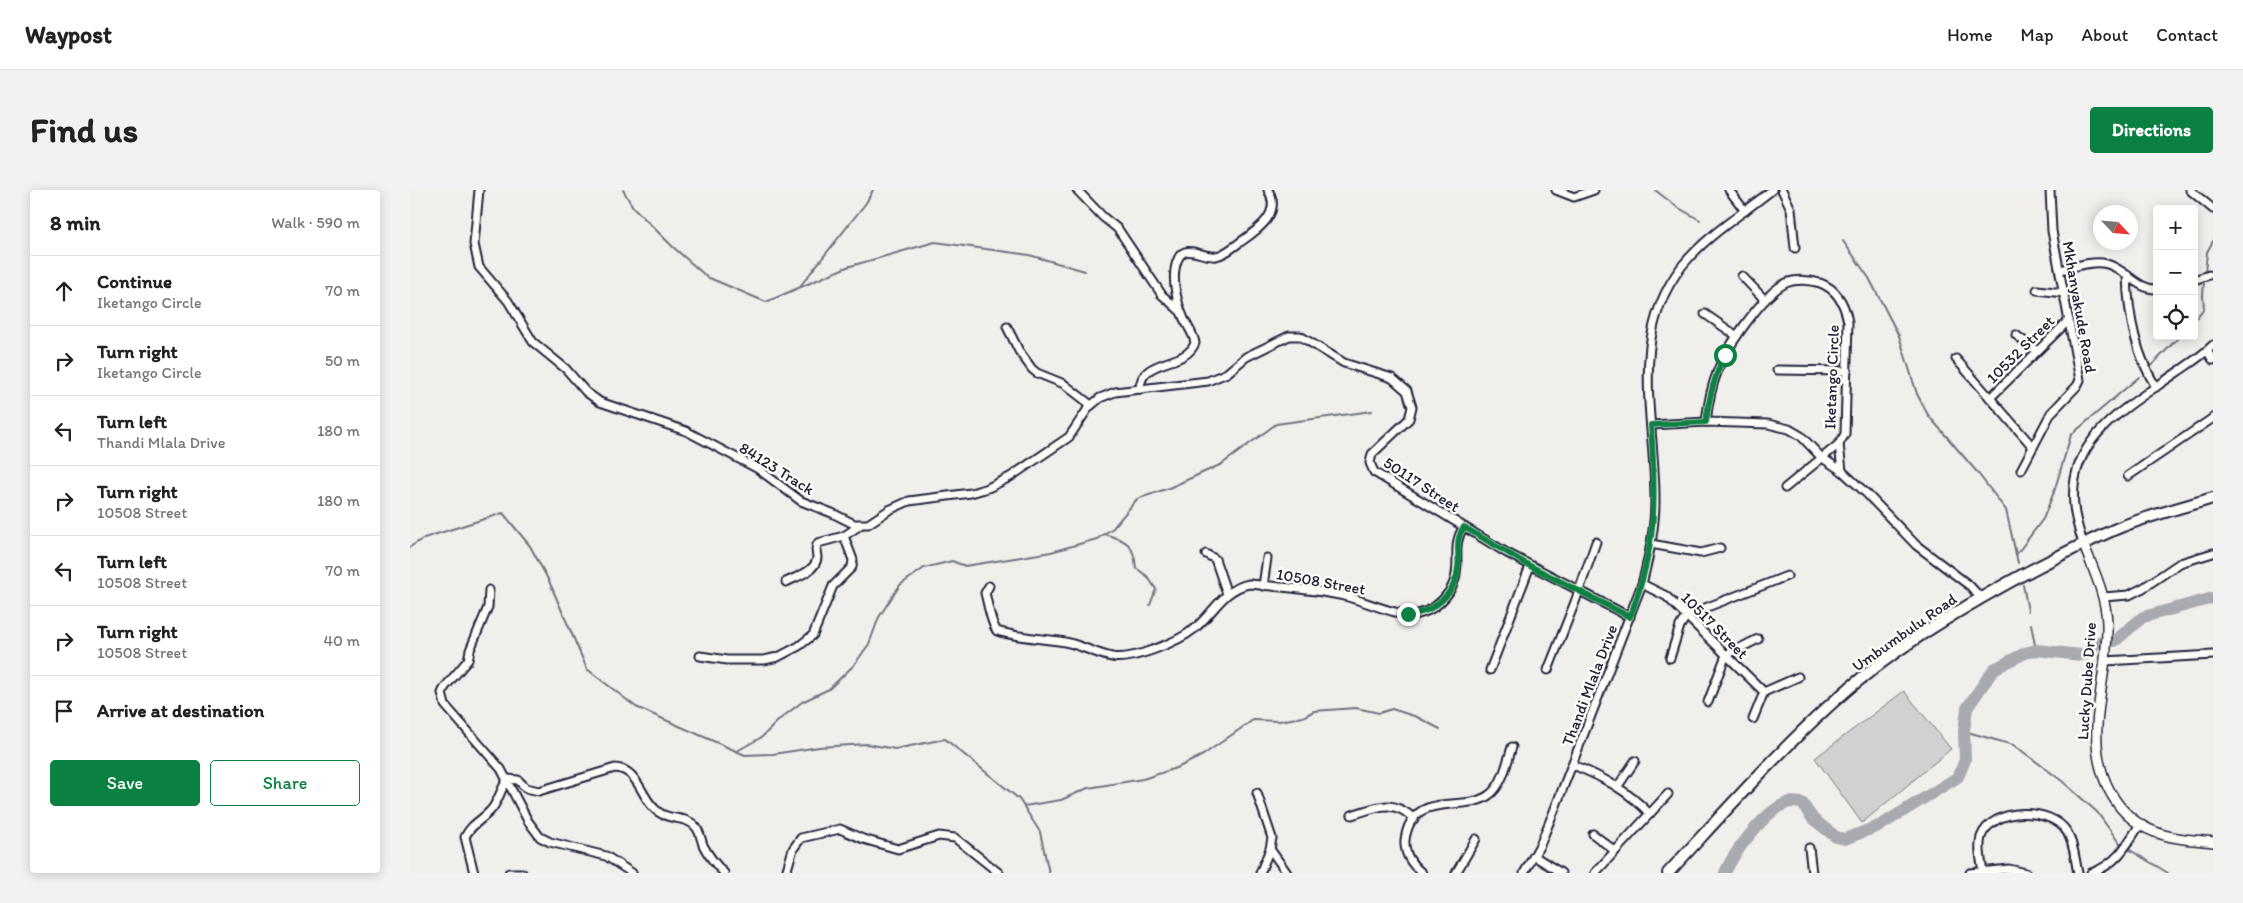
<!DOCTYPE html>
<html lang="en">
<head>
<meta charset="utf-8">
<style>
	:root { --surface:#fff; --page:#f2f2f2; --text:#222; --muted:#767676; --line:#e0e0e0; --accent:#0b8043 }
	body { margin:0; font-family:Itim,sans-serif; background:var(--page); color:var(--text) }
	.controls { position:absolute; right:15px; top:15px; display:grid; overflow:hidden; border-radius:5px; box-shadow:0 2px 12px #0003 }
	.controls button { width:45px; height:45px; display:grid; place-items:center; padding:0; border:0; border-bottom:1px solid var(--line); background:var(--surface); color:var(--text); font:25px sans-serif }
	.compass { position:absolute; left:1683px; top:15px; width:45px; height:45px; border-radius:50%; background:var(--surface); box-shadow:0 2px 12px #0003; rotate:116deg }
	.stop { position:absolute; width:15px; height:15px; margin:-11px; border:4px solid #0b8043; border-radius:50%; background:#fff }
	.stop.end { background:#0b8043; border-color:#fff; box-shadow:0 1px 5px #0008 }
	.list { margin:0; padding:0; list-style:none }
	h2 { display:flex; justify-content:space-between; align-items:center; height:65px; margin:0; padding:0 20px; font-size:21px }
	h2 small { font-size:16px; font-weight:400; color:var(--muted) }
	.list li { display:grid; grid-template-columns:32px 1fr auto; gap:15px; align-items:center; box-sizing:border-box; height:70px; padding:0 20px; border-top:1px solid var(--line) }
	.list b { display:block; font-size:19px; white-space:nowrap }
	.list p { margin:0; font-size:16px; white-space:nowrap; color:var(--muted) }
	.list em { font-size:16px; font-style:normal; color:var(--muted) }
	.actions { display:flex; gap:10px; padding:15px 20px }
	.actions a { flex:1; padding:11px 0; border:1px solid var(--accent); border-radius:5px; text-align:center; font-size:18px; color:var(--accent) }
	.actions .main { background:var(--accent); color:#fff }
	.icon { flex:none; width:28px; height:28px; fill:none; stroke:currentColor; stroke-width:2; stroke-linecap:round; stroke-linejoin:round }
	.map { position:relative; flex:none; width:1803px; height:683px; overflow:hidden; border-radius:5px }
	header { display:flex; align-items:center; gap:30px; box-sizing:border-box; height:70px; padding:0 25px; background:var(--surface); border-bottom:1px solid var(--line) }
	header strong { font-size:24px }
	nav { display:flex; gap:28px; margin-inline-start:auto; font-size:18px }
	.intro { display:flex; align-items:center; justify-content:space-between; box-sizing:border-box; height:120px; padding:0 30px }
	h1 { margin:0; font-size:35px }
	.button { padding:12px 22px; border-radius:5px; background:var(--accent); color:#fff; font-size:18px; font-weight:700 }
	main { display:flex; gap:30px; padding:0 30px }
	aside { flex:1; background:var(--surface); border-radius:5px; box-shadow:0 2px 12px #0003 }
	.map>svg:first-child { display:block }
	.green { fill:#d2d1d1; stroke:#7a7a86 }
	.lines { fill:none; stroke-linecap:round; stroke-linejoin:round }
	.stream { stroke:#737381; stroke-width:2 }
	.river { stroke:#a9a9b0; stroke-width:12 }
	.minor-casing { stroke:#22223b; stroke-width:11 }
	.tertiary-casing { stroke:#22223b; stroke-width:12 }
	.secondary-casing { stroke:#22223b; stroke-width:14 }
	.minor { stroke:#fdfcf7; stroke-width:7 }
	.tertiary { stroke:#fdfcf7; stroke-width:9 }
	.secondary { stroke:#fdfcf7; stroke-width:10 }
	.route { stroke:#0b8043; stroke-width:6 }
	.labels { text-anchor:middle; stroke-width:5; stroke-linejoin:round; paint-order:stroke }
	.street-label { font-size:16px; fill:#22223b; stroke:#fdfcf7 }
</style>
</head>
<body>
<header>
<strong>Waypost</strong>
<nav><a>Home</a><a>Map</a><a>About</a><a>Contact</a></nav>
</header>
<div class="intro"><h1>Find us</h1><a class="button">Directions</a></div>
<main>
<aside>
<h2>8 min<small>Walk · 590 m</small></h2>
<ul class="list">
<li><svg class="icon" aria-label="ahead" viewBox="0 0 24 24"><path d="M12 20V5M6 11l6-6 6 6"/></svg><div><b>Continue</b><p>Iketango Circle</p></div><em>70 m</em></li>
<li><svg class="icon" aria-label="right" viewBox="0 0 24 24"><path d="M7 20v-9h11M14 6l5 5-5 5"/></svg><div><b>Turn right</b><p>Iketango Circle</p></div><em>50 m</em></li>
<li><svg class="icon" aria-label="left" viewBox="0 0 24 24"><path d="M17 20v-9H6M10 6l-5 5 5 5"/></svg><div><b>Turn left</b><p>Thandi Mlala Drive</p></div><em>180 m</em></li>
<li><svg class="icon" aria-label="right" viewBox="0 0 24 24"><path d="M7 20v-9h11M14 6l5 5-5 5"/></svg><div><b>Turn right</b><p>10508 Street</p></div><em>180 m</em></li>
<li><svg class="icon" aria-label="left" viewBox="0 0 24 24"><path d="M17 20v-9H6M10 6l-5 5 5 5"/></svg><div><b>Turn left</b><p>10508 Street</p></div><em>70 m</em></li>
<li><svg class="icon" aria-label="right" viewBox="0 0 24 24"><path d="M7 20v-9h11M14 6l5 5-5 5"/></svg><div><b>Turn right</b><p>10508 Street</p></div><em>40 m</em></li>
<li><svg class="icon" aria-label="arrive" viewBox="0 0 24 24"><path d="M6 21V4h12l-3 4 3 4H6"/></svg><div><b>Arrive at destination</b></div></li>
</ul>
<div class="actions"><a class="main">Save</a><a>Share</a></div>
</aside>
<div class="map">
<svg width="1803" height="683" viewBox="0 0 1803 683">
	<rect width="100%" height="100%" fill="#f0efec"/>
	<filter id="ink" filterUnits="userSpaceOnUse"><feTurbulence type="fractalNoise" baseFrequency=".02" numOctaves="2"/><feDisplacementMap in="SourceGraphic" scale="10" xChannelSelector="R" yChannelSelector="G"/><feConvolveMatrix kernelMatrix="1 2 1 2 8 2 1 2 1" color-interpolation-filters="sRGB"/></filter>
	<g filter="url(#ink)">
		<path class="green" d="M1494 501 1541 559 1452 633 1405 568Z"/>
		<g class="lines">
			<g class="stream">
				<path d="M213 0 223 17 263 57 297 87 356 112 437 77 525 52 619 65 675 81"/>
				<path d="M1245 0 1267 17 1290 30"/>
				<path d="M1433 51 1459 88 1489 146 1507 204 1518 225 1567 282 1596 320 1608 373"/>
				<path d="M1795 83 1797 62 1803 51"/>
				<path d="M391 95 456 13 463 0"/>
				<path d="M1784 131 1794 118 1793 106 1794 89"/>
				<path d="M1740 177 1770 146"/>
				<path d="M694 344C717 350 724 354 726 378L737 386 746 399 740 415"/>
				<path d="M0 357 14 348 93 323 120 356 139 391 177 479 226 517 335 565 363 564 409 557 457 554 485 559 535 549 609 609 630 642 639 683"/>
				<path d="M1606 365 1633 329 1644 302 1661 245 1729 187"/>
				<path d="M1613 395 1618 421"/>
				<path d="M1621 434 1626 460"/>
				<path d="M1554 541 1603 555 1612 561 1652 591 1687 622 1710 654"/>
				<path d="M327 561 352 547 370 529 392 512 419 499 444 475 459 454 469 427 490 395 514 378 542 371 555 376 605 368 641 362 687 349 703 338 727 309 759 298 812 274 866 234 962 221"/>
				<path d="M614 616 651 610 678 598 733 589 769 577 793 565 843 530 869 531 893 527 904 521 946 518 969 523 982 519 1007 527 1030 539"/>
				<path d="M1720 660 1758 683"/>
			</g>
			<g class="river">
				<path d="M1705 451 1733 427 1803 408"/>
				<path d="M1315 683C1323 663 1356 620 1377 613 1381 611 1387 613 1392 613L1403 629 1426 647 1435 649 1471 635 1548 587 1555 570 1554 541 1557 518 1584 479 1615 463 1626 460 1671 465 1676 464 1687 452"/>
			</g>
			<defs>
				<g id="minor">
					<path d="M69 0 64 54 69 77 98 111 123 152 156 179 176 202 190 212 276 241 348 279 391 311 422 323 444 334H458L479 320 499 311 561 303 578 298 600 287 659 247 679 217 690 208 705 202 798 191 817 183 836 167 879 146H890L934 173 982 188 997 201 1002 217 999 229 962 264 960 273 964 282 1097 363 1220 427"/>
					<path d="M667 0 693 27 708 39 752 105 771 122"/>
					<path d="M1146 0 1164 7 1184 0"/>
					<path d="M1319 0 1335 21"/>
					<path d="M1372 0 1381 19 1385 58"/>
					<path d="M1780 0 1803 19"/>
					<path d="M1650 80C1664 77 1683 70 1697 74 1716 79 1727 100 1747 99"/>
					<path d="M1717 85C1718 123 1726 165 1746 197"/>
					<path d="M1332 86 1355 110"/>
					<path d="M1784 90 1799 85"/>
					<path d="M1627 100 1654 103"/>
					<path d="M1295 124 1327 146"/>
					<path d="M597 137 609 161 622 179 627 183 654 194 681 215"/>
					<path d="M1606 145 1627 161"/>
					<path d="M1797 161 1803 170"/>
					<path d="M1546 169 1623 257"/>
					<path d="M1367 180 1437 181"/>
					<path d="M730 199C730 167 776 178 785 153 784 145 778 137 774 129 767 113 760 86 768 69 775 53 793 68 806 66 814 65 822 58 829 53 846 41 873 24 858 0"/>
					<path d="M1580 208 1659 130"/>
					<path d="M1296 232C1298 214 1301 197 1308 180 1317 157 1354 103 1376 93 1386 89 1400 90 1410 93 1427 99 1435 115 1438 132L1435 244 1429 254 1375 298"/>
					<path d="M1241 235 1296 232 1358 234 1379 239 1391 246 1411 267 1432 281 1457 304 1506 355 1560 396 1571 408"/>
					<path d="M1429 254 1432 281"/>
					<path d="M1611 280 1641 223 1667 196 1670 190 1642 41 1640 0"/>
					<path d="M1718 286 1803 228"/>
					<path d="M1673 353C1669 341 1665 329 1664 316 1657 247 1718 217 1766 183 1779 174 1792 166 1803 155"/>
					<path d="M1241 354 1291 363 1310 358"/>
					<path d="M796 364 805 369 817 404"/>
					<path d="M376 392C386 387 406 381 407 368 407 362 404 359 408 353L434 346 449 336"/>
					<path d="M1232 394 1256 406 1354 502"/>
					<path d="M579 396 575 403C578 414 581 434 587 441 608 448 633 448 655 452 671 455 686 464 702 467 721 471 768 452 784 439 803 424 813 399 839 394 871 397 906 399 938 407 958 412 988 427 1008 424 1021 421 1032 412 1039 402 1055 377 1039 357 1054 337"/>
					<path d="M853 396 857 368"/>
					<path d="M79 400 78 417 60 460 58 470 35 497 32 503 35 515 91 579 118 631 130 647 140 652 196 666 222 683"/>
					<path d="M1693 407 1719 405 1733 398 1770 373 1803 363"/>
					<path d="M290 466 317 470H354L368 467 389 456 403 445 423 396 442 377 443 370 434 346"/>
					<path d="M1260 468 1270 436 1277 425 1377 386"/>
					<path d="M1695 471 1803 465"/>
					<path d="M1080 480 1120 376"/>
					<path d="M1138 480 1165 412 1186 352"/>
					<path d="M1354 502 1388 487"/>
					<path d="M1298 512 1316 465 1348 449"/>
					<path d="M1343 529 1354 502"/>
					<path d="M1163 575C1193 587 1218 601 1240 624"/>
					<path d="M1208 596 1225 571"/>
					<path d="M847 603 862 648 860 659 850 683"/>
					<path d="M942 625C968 617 982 608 1004 629"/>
					<path d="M1183 644 1205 661"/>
					<path d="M1399 658 1402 683"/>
					<path d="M860 659 877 683"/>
					<path d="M1124 666 1151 683"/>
					<path d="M1573 681C1571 670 1568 658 1571 647 1582 617 1641 616 1657 642 1664 653 1665 670 1668 683"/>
					<path d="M64 683 55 647C61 634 71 631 80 621 89 612 90 599 98 589L108 590 116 598 129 601 205 578C230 579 231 612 250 623 260 630 277 626 286 637 290 642 291 649 293 655 298 665 306 675 314 683"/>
					<path d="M99 683H112"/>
					<path d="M376 683 383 659 391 648 430 639 453 649 488 659 529 646 545 648 589 683"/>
					<path d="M1012 683C1002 675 994 664 995 650 1002 598 1054 624 1079 605 1093 595 1097 572 1102 557"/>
					<path d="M1046 683 1066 649"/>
					<path d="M1114 683 1130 655 1144 621 1232 394C1239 367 1245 340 1245 312 1246 230 1217 147 1272 76 1296 46 1332 24 1362 0"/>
					<path d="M1185 683 1258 604"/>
					<path d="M1560 683 1599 679 1616 683"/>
					<path d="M1681 683C1706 675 1717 655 1730 634"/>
				</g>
				<path id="tertiary" d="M1673 353C1683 379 1696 405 1697 433 1698 468 1689 501 1687 535 1684 583 1704 631 1754 645 1770 650 1787 650 1803 652"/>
				<path id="secondary" d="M1258 683C1311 626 1363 567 1421 514 1478 462 1546 421 1614 384 1647 367 1679 350 1713 336 1742 325 1773 317 1803 308"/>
			</defs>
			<use href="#minor" class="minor-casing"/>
			<use href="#tertiary" class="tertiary-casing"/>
			<use href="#secondary" class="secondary-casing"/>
			<use href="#minor" class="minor"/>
			<use href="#tertiary" class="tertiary"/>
			<use href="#secondary" class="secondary"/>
		</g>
	</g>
	<g class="lines" filter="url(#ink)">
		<path class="route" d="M998 424C1022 424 1046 404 1048 378 1050 363 1044 351 1054 337L1120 376 1220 427C1247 355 1246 310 1241 235L1296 232C1299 208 1304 186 1315 165"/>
	</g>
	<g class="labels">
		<g class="street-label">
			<text transform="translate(1670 117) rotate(80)" y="6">Mkhanyakude Road</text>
			<text transform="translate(1610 159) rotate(-45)" y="6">10532 Street</text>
			<text transform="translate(1421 187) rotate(-88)" y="6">Iketango Circle</text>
			<text transform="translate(367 278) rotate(32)" y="6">84123 Track</text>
			<text transform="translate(1012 294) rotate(33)" y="6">50117 Street</text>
			<text transform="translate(911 391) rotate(10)" y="6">10508 Street</text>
			<text transform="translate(1305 435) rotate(45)" y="6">10517 Street</text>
			<text transform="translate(1494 442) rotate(-35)" y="6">Umbumbulu Road</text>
			<text transform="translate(1676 491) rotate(-86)" y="6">Lucky Dube Drive</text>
			<text transform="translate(1179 495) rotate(-69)" y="6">Thandi Mlala Drive</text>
		</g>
	</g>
</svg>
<div class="controls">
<button>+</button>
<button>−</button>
<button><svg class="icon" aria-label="locate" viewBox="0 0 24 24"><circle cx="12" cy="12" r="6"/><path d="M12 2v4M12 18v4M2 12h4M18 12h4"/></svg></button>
</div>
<svg class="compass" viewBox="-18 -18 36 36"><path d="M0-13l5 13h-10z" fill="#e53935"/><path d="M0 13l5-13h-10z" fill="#767676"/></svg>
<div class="stop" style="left:1315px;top:165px"></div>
<div class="stop end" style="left:998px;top:424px"></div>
</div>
</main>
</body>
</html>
